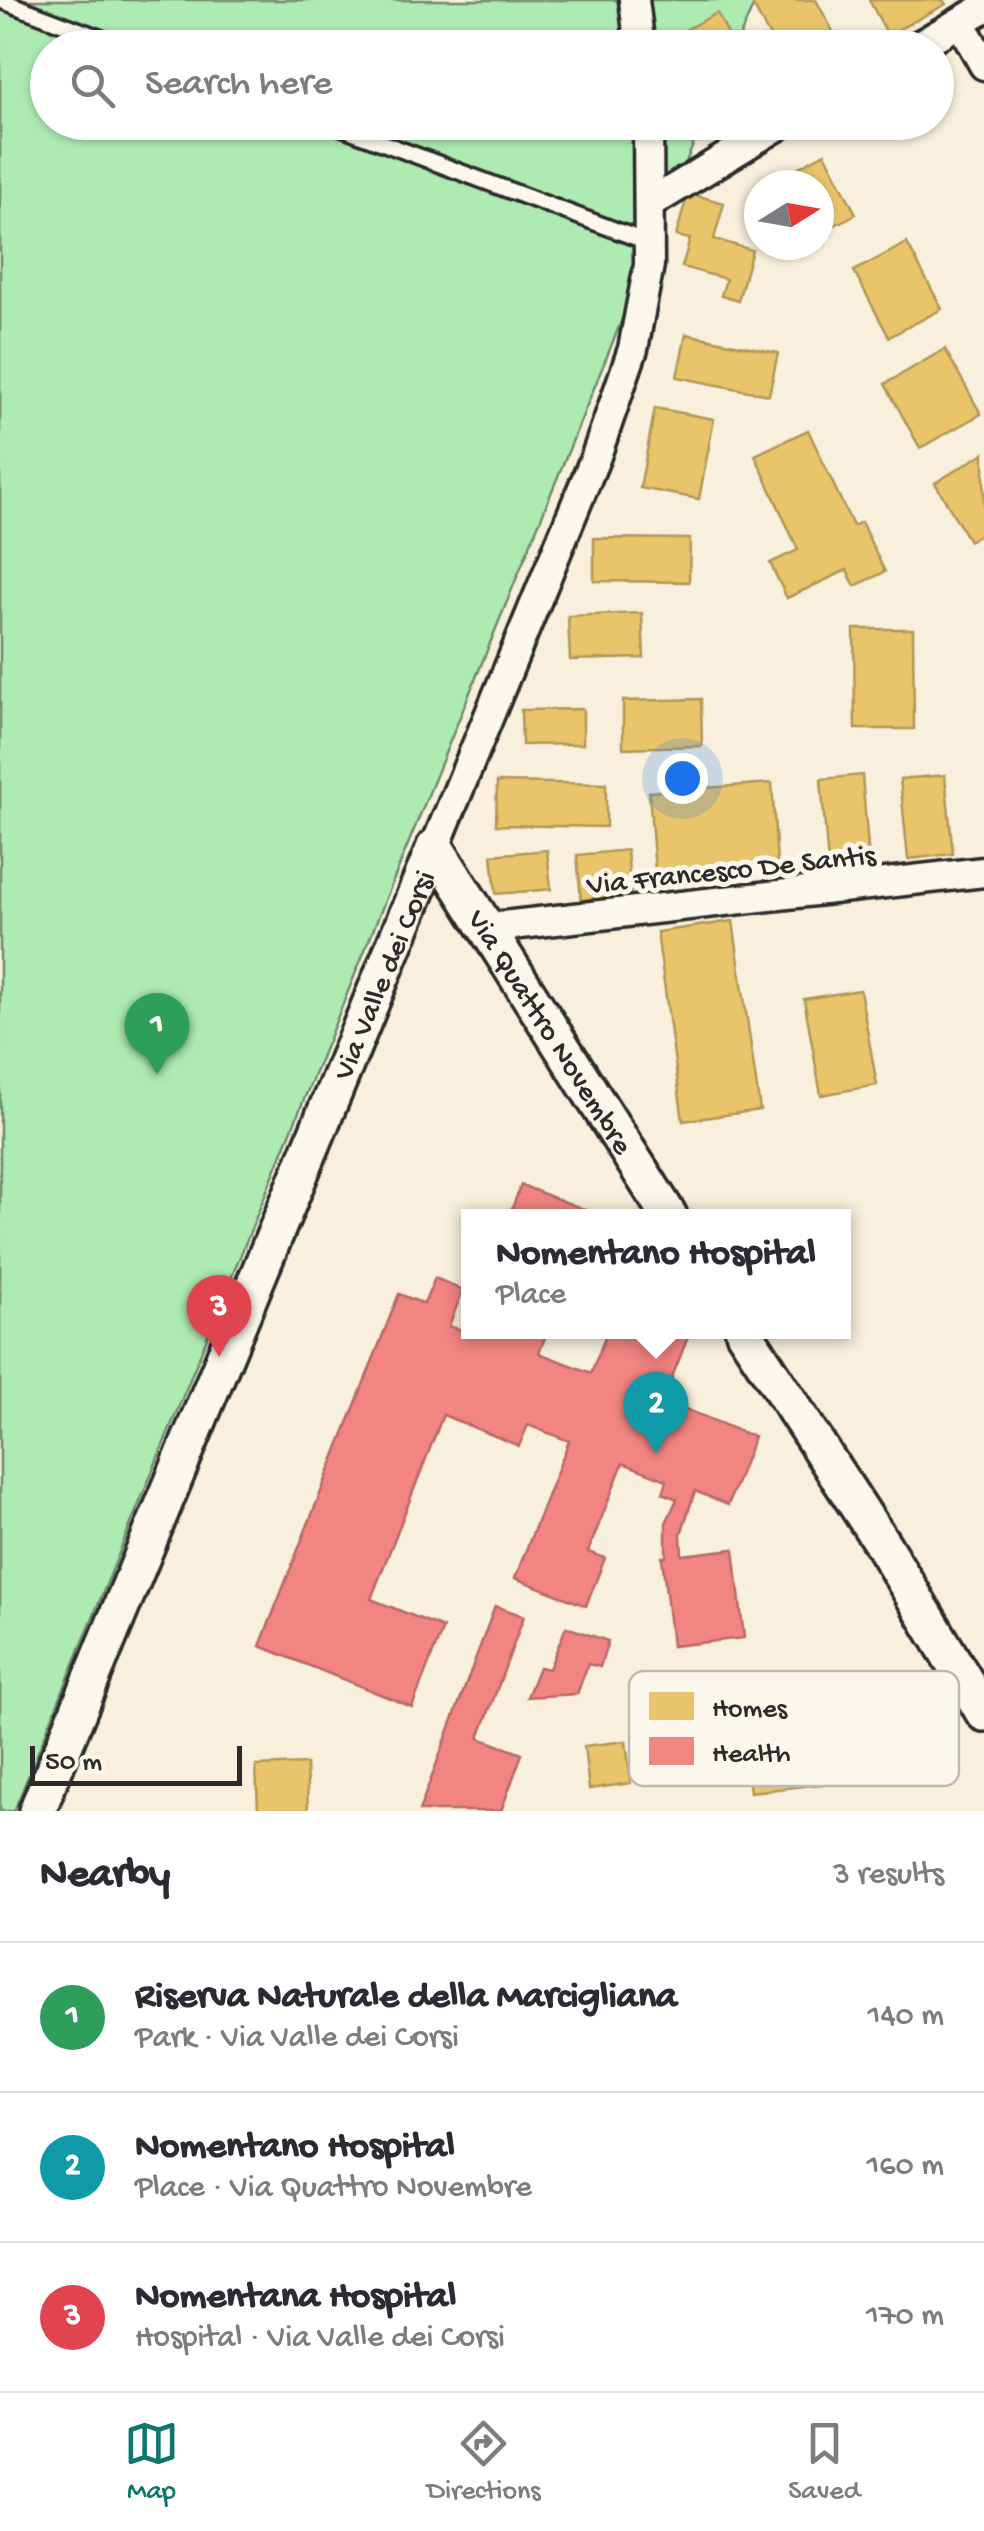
<!DOCTYPE html>
<html lang="en">
<head>
<meta charset="utf-8">
<style>
	:root { --surface:#fff; --page:#f2f2f3; --text:#2b2b33; --muted:#7c7c81; --line:#e1e1e2; --accent:#0f766e }
	body { margin:0; font-family:"Gochi Hand",sans-serif; background:var(--page); color:var(--text) }
	.compass { position:absolute; left:744px; top:170px; width:90px; height:90px; border-radius:50%; background:var(--surface); box-shadow:0 2px 8px #0004; rotate:79deg }
	.scale { position:absolute; left:30px; bottom:25px; width:212px; box-sizing:border-box; padding-left:10px; border:5px solid #2b2b2b; border-top:0; font-size:28px; line-height:35px; white-space:nowrap; color:#2b2b2b; -webkit-text-stroke:8px #fbf7ec; paint-order:stroke }
	.you { position:absolute; left:682px; top:778px; width:35px; height:35px; margin:-25px; border:8px solid #fff; border-radius:50%; background:#1a73e8; box-shadow:0 0 0 15px #1a73e833 }
	.badge { display:grid; place-items:center; width:65px; height:65px; border-radius:50%; background:var(--accent); color:#fff; font-size:32px; font-weight:700 }
	.pin { position:absolute; translate:-50% -82px; filter:drop-shadow(0 2px 5px #0008) }
	.pin::after { content:''; position:absolute; top:52px; width:35px; height:30px; background:inherit; clip-path:polygon(0 0,100% 0,50% 100%) }
	.popup { position:absolute; left:461px; top:1209px; width:390px; height:130px; box-sizing:border-box; display:grid; place-content:center; border-radius:0px; background:var(--surface); filter:drop-shadow(0 2px 8px #0005); font-size:32px; white-space:nowrap; color:var(--muted) }
	.popup b { font-size:38px; color:var(--text) }
	.popup::after { content:''; position:absolute; left:50%; top:100%; margin-left:-20px; border:20px solid transparent; border-top-color:var(--surface) }
	.list { margin:0; padding:0; list-style:none }
	h2 { display:flex; justify-content:space-between; align-items:center; height:130px; margin:0; padding:0 40px; font-size:42px }
	h2 small { font-size:32px; font-weight:400; color:var(--muted) }
	.list li { display:grid; grid-template-columns:65px 1fr auto; gap:30px; align-items:center; box-sizing:border-box; height:150px; padding:0 40px; border-top:2px solid var(--line) }
	.list b { display:block; font-size:38px; white-space:nowrap }
	.list p { margin:0; font-size:32px; white-space:nowrap; color:var(--muted) }
	.list em { font-size:32px; font-style:normal; color:var(--muted) }
	.icon { flex:none; width:55px; height:55px; fill:none; stroke:currentColor; stroke-width:2; stroke-linecap:round; stroke-linejoin:round }
	.map { position:relative; flex:none; width:984px; height:1811px; overflow:hidden }
	.search { position:absolute; background:var(--surface); box-shadow:0 2px 8px #0004; left:30px; right:30px; top:30px; height:110px; display:flex; align-items:center; gap:25px; box-sizing:border-box; padding:0 35px; border-radius:55px; color:var(--muted); font-size:38px }
	.sheet { height:580px; background:var(--surface) }
	nav { display:flex; justify-content:space-around; align-items:center; box-sizing:border-box; height:140px; border-top:2px solid var(--line); background:var(--surface); font-size:28px; color:var(--muted) }
	nav a { display:grid; justify-items:center; gap:5px }
	nav .on { color:var(--accent) }
	.map>svg:first-child { display:block }
	.green { fill:#adebb2; stroke:#6c8b6e; stroke-width:2.5 }
	.homes { fill:#e9c46a; stroke:#b09657; stroke-width:2.5 }
	.health { fill:#f28482; stroke:#b66968; stroke-width:2.5 }
	.lines { fill:none; stroke-linecap:round; stroke-linejoin:round }
	.service-casing { stroke:#2b2b2b; stroke-width:21 }
	.minor-casing { stroke:#2b2b2b; stroke-width:35 }
	.tertiary-casing { stroke:#2b2b2b; stroke-width:42 }
	.service { stroke:#fbf7ec; stroke-width:14 }
	.minor { stroke:#fbf7ec; stroke-width:28 }
	.tertiary { stroke:#fbf7ec; stroke-width:35 }
	.labels { text-anchor:middle; stroke-width:10; stroke-linejoin:round; paint-order:stroke }
	.street-label { font-size:30px; fill:#2b2b2b; stroke:#fbf7ec }
	.key { fill:#fbf7ec; stroke:#bdbab2; stroke-width:2.5 }
	.key-label { font-size:28px; fill:#2b2b2b }
</style>
</head>
<body>
<div class="map">
<svg width="984" height="1811" viewBox="0 0 984 1811">
	<rect width="100%" height="100%" fill="#f8f0dd"/>
	<filter id="ink" filterUnits="userSpaceOnUse"><feTurbulence type="fractalNoise" baseFrequency=".01" numOctaves="2"/><feDisplacementMap in="SourceGraphic" scale="20" xChannelSelector="R" yChannelSelector="G"/><feConvolveMatrix kernelMatrix="1 2 1 2 8 2 1 2 1" color-interpolation-filters="sRGB"/></filter>
	<g filter="url(#ink)">
		<path class="green" d="M0 0H756L735 47 48 48V122L702 123 14 1811H0Z"/>
		<g class="homes">
			<path d="M750 0H816L842 48H776Z"/>
			<path d="M869 0H943L946 4 888 35Z"/>
			<path d="M717 13 735 48H677L672 37Z"/>
			<path d="M825 153 856 214 819 233V185H765Z"/>
			<path d="M688 193 724 203 714 239 752 250 738 301 721 296 726 279 682 267 690 239 676 236Z"/>
			<path d="M907 243 942 309 889 337 854 271Z"/>
			<path d="M686 334 778 353 769 395 677 377Z"/>
			<path d="M945 349 981 414 920 448 885 384Z"/>
			<path d="M655 408 714 419 699 499 640 488Z"/>
			<path d="M808 430 853 526 861 522 885 572 855 586 847 570 787 598 770 563 798 550 755 455Z"/>
			<path d="M984 453V532L969 541 935 483Z"/>
			<path d="M594 538 690 539 689 582 594 581Z"/>
			<path d="M642 613 644 658 570 660 568 616Z"/>
			<path d="M854 629H913L914 729H855Z"/>
			<path d="M701 699 702 746 623 748V701Z"/>
			<path d="M583 709V744L522 745 521 710Z"/>
			<path d="M862 775 869 860 828 864 821 779Z"/>
			<path d="M945 775 953 854 908 859 900 779Z"/>
			<path d="M497 782 606 784V827L496 825Z"/>
			<path d="M772 783 777 864 655 872 649 792Z"/>
			<path d="M547 850 551 889 496 894 492 855Z"/>
			<path d="M627 850 631 895 581 900 577 855Z"/>
			<path d="M733 921 760 1110 683 1121 657 932Z"/>
			<path d="M860 990 877 1085 821 1095 804 999Z"/>
			<path d="M818 1738 823 1784 750 1792 744 1748Z"/>
			<path d="M626 1741 631 1783 589 1789 584 1746Z"/>
			<path d="M306 1764 308 1811H258L256 1766Z"/>
		</g>
		<g class="health">
			<path d="M521 1185 594 1213 593 1216H509Z"/>
			<path d="M435 1278 463 1290 449 1326 464 1331 468 1319V1332H547L539 1353 591 1373 607 1332H690L663 1400 754 1437 728 1505 695 1491 681 1534 682 1555 734 1549 744 1638 672 1646 662 1557H666V1523L677 1499 663 1493 667 1480 623 1463 588 1552 605 1558 586 1606 515 1578 569 1441 528 1425 519 1446 443 1415 371 1599 443 1628 412 1707 260 1646 399 1294 424 1304Z"/>
			<path d="M495 1606 524 1616 479 1738 522 1754 501 1811H419Z"/>
			<path d="M566 1627 608 1641 600 1667 588 1664 577 1694 527 1697 539 1667 549 1669Z"/>
		</g>
		<g class="lines">
			<defs>
				<g id="service">
					<path d="M0 0 127 48"/>
					<path d="M327 122 650 243"/>
				</g>
				<g id="minor">
					<path d="M634 0 640 48"/>
					<path d="M960 22 984 65"/>
					<path d="M915 48 984 8"/>
					<path d="M651 203 784 122"/>
					<path d="M435 847 596 456 633 349 649 265 648 122"/>
					<path d="M485 928 984 872"/>
				</g>
				<g id="tertiary">
					<path id="s1" d="M435 847 669 1216"/>
					<path d="M744 1332 883 1545 984 1713"/>
					<path id="s2" d="M37 1811 435 847"/>
				</g>
			</defs>
			<use href="#service" class="service-casing"/>
			<use href="#minor" class="minor-casing"/>
			<use href="#tertiary" class="tertiary-casing"/>
			<use href="#service" class="service"/>
			<use href="#minor" class="minor"/>
			<use href="#tertiary" class="tertiary"/>
		</g>
	</g>
	<g class="labels">
		<g class="street-label">
			<text transform="translate(731 868) rotate(-6)" y="10">Via Francesco De Santis</text>
			<text dy="10" stroke="none"><textPath href="#s2" startOffset="905">Via Valle dei Corsi</textPath></text>
			<text dy="10" stroke="none"><textPath href="#s1" startOffset="218">Via Quattro Novembre</textPath></text>
		</g>
	</g>
	<rect x="629" y="1671" width="330" height="115" rx="15" class="key"/>
	<rect x="649" y="1692" width="45" height="28" fill="#e9c46a"/>
	<rect x="649" y="1737" width="45" height="28" fill="#f28482"/>
	<g class="key-label">
		<text x="712" y="1716">Homes</text>
		<text x="712" y="1761">Health</text>
	</g>
</svg>
<svg class="compass" viewBox="-18 -18 36 36"><path d="M0-13l5 13h-10z" fill="#e53935"/><path d="M0 13l5-13h-10z" fill="#7c7c81"/></svg>
<div class="scale">50 m</div>
<div class="you"></div>
<div class="pin badge" style="left:157px;top:1075px;background:#2e9e5b">1</div>
<div class="pin badge" style="left:656px;top:1454px;background:#0f9aa8">2</div>
<div class="popup"><b>Nomentano Hospital</b>Place</div>
<div class="pin badge" style="left:219px;top:1357px;background:#e0444e">3</div>
<div class="search"><svg class="icon" aria-label="search" viewBox="0 0 24 24"><circle cx="10" cy="10" r="6"/><path d="M15 15l6 6"/></svg>Search here</div>
</div>
<section class="sheet">
<h2>Nearby<small>3 results</small></h2>
<ul class="list">
<li><span class="badge" style="background:#2e9e5b">1</span><div><b>Riserva Naturale della Marcigliana</b><p>Park · Via Valle dei Corsi</p></div><em>140 m</em></li>
<li><span class="badge" style="background:#0f9aa8">2</span><div><b>Nomentano Hospital</b><p>Place · Via Quattro Novembre</p></div><em>160 m</em></li>
<li><span class="badge" style="background:#e0444e">3</span><div><b>Nomentana Hospital</b><p>Hospital · Via Valle dei Corsi</p></div><em>170 m</em></li>
</ul>
</section>
<nav>
<a class="on"><svg class="icon" aria-label="map" viewBox="0 0 24 24"><path d="M3 6l6-2 6 2 6-2v14l-6 2-6-2-6 2zM9 4v14M15 6v14"/></svg>Map</a>
<a><svg class="icon" aria-label="directions" viewBox="0 0 24 24"><path d="M12 3l9 9-9 9-9-9zM9 14v-3h6M13 9l2 2-2 2"/></svg>Directions</a>
<a><svg class="icon" aria-label="saved" viewBox="0 0 24 24"><path d="M7 4h10v16l-5-4-5 4z"/></svg>Saved</a>
</nav>
</body>
</html>
